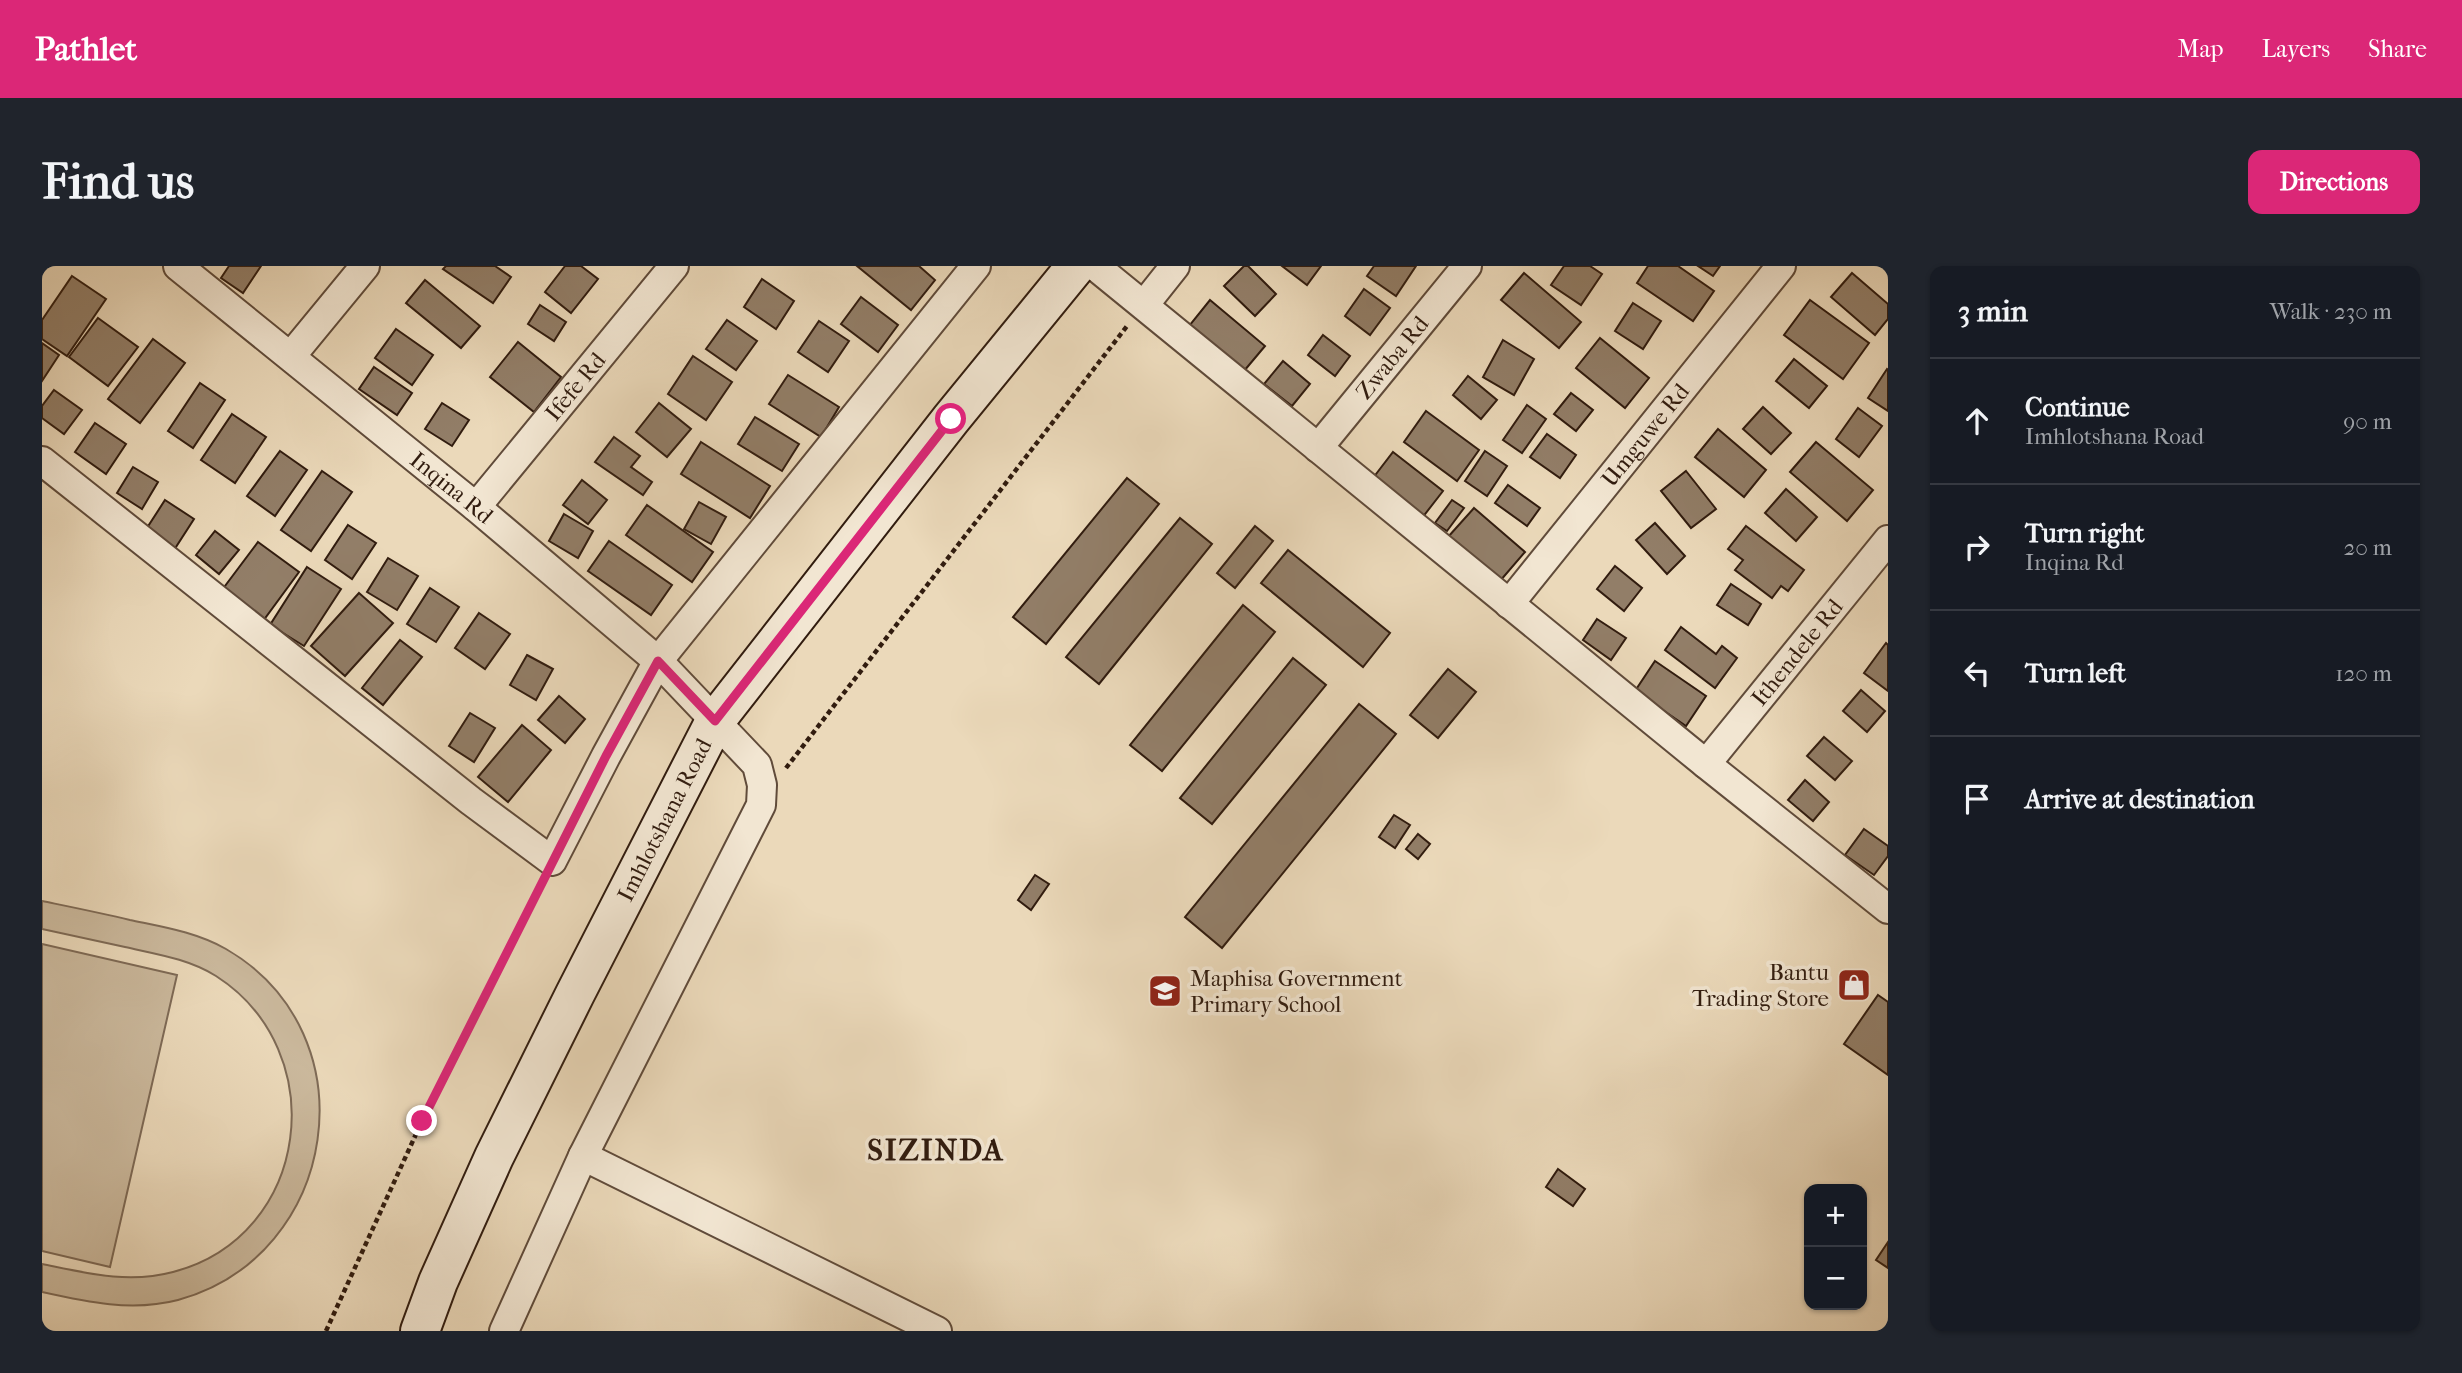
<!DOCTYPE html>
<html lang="en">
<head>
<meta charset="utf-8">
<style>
	:root { --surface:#171b24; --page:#20242c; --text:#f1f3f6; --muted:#9ea1a6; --line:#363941; --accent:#db2777 }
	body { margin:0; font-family:"IM FELL French Canon",serif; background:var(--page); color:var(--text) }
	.controls { position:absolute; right:21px; bottom:21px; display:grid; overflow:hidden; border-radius:14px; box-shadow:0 2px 5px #0004 }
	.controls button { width:63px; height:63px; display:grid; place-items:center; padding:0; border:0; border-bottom:2px solid var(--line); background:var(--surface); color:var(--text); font:35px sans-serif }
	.stop { position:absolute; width:21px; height:21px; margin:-16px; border:5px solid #db2777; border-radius:50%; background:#fff }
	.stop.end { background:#db2777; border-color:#fff; box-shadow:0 2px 7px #0008 }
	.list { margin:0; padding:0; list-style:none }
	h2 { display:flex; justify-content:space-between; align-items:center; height:91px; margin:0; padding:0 28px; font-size:30px }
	h2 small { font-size:23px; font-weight:400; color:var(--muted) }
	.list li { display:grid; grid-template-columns:46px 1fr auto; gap:21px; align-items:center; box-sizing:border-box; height:126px; padding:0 28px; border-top:2px solid var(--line) }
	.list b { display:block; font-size:26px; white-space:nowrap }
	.list p { margin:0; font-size:23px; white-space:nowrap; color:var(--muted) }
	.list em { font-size:23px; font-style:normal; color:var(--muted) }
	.icon { flex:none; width:38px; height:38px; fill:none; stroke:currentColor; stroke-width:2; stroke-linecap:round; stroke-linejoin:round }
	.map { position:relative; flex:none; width:1846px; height:1065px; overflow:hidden; border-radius:14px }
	header { display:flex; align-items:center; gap:42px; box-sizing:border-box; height:98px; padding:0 35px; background:var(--accent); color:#fff }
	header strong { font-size:33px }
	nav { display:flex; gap:38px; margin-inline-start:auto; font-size:24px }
	.intro { display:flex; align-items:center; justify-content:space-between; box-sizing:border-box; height:168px; padding:0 42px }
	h1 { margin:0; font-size:49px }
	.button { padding:18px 32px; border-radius:14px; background:var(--accent); color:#fff; font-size:24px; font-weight:700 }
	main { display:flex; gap:42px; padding:0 42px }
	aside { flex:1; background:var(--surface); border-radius:14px; box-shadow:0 2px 5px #0004 }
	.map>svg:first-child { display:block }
	.green { fill:#cbb99d; stroke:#7e6a56; stroke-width:2 }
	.building { fill:#927e68; stroke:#311c0f; stroke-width:2 }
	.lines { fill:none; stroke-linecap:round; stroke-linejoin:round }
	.street-casing { stroke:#604b3a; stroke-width:32 }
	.secondary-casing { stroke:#311c0f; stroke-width:42 }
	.path { stroke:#311c0f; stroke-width:4.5; stroke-dasharray:5 3.5; stroke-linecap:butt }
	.street { stroke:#f2e6d2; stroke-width:28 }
	.secondary { stroke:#f2e6d2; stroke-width:38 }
	.route { stroke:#db2777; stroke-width:9 }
	.labels { text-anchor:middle; stroke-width:7; stroke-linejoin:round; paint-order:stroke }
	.street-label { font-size:23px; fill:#311c0f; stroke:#f2e6d2 }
	.poi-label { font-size:23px; fill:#311c0f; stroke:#f2e6d2; text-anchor:end }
	.district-label { font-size:30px; font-weight:bold; letter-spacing:2px; fill:#311c0f; stroke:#f2e6d2 }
</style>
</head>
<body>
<header>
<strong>Pathlet</strong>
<nav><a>Map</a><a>Layers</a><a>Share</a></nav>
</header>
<div class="intro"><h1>Find us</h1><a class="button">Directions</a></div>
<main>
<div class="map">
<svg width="1846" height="1065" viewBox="0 0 1846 1065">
	<rect width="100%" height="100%" fill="#ebd9ba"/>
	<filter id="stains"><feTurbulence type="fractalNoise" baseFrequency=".00286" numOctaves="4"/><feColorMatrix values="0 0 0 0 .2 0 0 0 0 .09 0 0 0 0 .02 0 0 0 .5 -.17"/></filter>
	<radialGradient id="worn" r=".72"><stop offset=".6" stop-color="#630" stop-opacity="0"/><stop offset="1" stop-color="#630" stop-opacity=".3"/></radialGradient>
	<g class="green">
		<path d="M0 635C29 641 59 647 88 654 121 661 154 666 184 683 331 768 297 990 136 1034 90 1046 45 1036 0 1026V998C44 1007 86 1018 131 1006 269 970 291 785 174 710 147 693 114 688 83 681 56 675 28 669 0 663Z"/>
		<path d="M0 678 135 709 68 1001 0 985Z"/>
	</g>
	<g class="building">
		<path d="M187 0H219L201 27 179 12Z"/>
		<path d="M404 0H453L469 11 451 37 401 3Z"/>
		<path d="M523 0H539L556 13 529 47 503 26Z"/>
		<path d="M815 0H877L893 14 869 44Z"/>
		<path d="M1202 0H1206L1234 28 1213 50 1182 20Z"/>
		<path d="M1240 0H1279L1265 19Z"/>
		<path d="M1332 0H1374L1354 30 1325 10Z"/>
		<path d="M1522 0H1548L1560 8 1539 39 1509 19Z"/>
		<path d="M1606 0H1636L1672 25 1651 55 1595 17Z"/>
		<path d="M1656 0H1678L1671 10Z"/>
		<path d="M1482 7 1539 56 1517 82 1459 34Z"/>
		<path d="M1810 7 1846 38V53L1833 69 1789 31Z"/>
		<path d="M30 10 64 33 25 90 0 73V54Z"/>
		<path d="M720 13 752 35 734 63 702 41Z"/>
		<path d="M383 14 438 60 419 82 364 37Z"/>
		<path d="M1322 23 1348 42 1328 69 1303 50Z"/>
		<path d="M819 31 856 59 836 86 799 58Z"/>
		<path d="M1168 34 1223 80 1202 105 1147 60Z"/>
		<path d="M1768 34 1827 77 1801 113 1742 69Z"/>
		<path d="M1591 37 1619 55 1601 83 1573 65Z"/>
		<path d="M498 39 524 56 512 75 486 58Z"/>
		<path d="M56 52 96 81 66 120 27 91Z"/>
		<path d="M685 54 715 75 694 104 664 83Z"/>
		<path d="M777 55 807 75 786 106 756 86Z"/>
		<path d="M354 63 391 89 370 119 333 92Z"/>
		<path d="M1281 69 1308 90 1293 110 1266 89Z"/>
		<path d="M1558 72 1607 112 1583 142 1534 102Z"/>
		<path d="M111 73 143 97 98 157 66 133Z"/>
		<path d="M1461 74 1492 93 1472 129 1441 111Z"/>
		<path d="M476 76 519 111 492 146 448 111Z"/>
		<path d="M0 77 17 89 0 115Z"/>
		<path d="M651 90 690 116 664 154 626 128Z"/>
		<path d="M1752 93 1785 120 1767 142 1734 115Z"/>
		<path d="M1241 95 1268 118 1250 140 1222 118Z"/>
		<path d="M332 101 370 127 355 149 317 123Z"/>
		<path d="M1845 103 1846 104V145L1826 132Z"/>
		<path d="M746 109 797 141 779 171 727 138Z"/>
		<path d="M1426 110 1455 134 1439 153 1411 129Z"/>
		<path d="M158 117 183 134 151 182 126 165Z"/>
		<path d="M12 124 40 144 22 168 0 152V140Z"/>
		<path d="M1529 127 1551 144 1534 165 1512 148Z"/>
		<path d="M400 137 427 154 410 180 383 163Z"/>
		<path d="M617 137 649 163 625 191 594 166Z"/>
		<path d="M1485 139 1504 153 1480 187 1461 174Z"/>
		<path d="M1721 141 1749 167 1729 188 1701 163Z"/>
		<path d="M1816 142 1840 160 1817 191 1794 173Z"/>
		<path d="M1384 145 1437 184 1415 215 1362 176Z"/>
		<path d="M190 148 224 171 193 217 159 194Z"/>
		<path d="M713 151 757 178 740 205 696 178Z"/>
		<path d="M53 157 84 178 64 208 33 186Z"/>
		<path d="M1676 163 1724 204 1702 231 1653 191Z"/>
		<path d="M1505 168 1534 189 1518 212 1488 191Z"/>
		<path d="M572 171 598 190 589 201 610 216 601 229 553 196Z"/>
		<path d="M659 176 728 220 708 252 639 208Z"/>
		<path d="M1774 176 1831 224 1805 255 1748 206Z"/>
		<path d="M238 185 265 204 233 250 205 230Z"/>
		<path d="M1443 185 1465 200 1445 230 1423 215Z"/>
		<path d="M1351 186 1401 225 1380 252 1331 212Z"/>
		<path d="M91 201 116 216 100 243 75 227Z"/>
		<path d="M280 205 310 226 269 285 239 264Z"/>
		<path d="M1644 205 1674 243 1649 262 1619 225Z"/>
		<path d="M1085 212 1117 238 1004 378 971 351Z"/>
		<path d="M540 214 565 234 546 258 521 239Z"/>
		<path d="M1466 219 1498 242 1485 260 1453 237Z"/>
		<path d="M1744 223 1775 251 1754 275 1723 247Z"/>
		<path d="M123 234 152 253 132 284 103 265Z"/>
		<path d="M1410 234 1422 242 1405 265 1393 257Z"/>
		<path d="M657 236 684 251 669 278 642 263Z"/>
		<path d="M605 239 671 286 650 316 584 269Z"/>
		<path d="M1432 242 1483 286 1458 315 1406 271Z"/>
		<path d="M522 248 551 265 536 292 507 275Z"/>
		<path d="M1138 252 1170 278 1057 418 1024 391Z"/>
		<path d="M1613 257 1643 290 1625 308 1594 274Z"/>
		<path d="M306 259 334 277 310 313 283 294Z"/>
		<path d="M1213 260 1231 275 1193 322 1175 307Z"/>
		<path d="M1704 260 1762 304 1746 325 1739 320 1730 332 1693 304 1701 294 1686 283Z"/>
		<path d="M173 265 197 284 177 308 154 289Z"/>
		<path d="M567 275 630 319 609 349 546 305Z"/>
		<path d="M216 276 257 306 221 355 180 324Z"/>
		<path d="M1246 284 1348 367 1321 401 1219 317Z"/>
		<path d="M346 292 376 310 355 344 325 326Z"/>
		<path d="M1573 300 1600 322 1582 345 1555 323Z"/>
		<path d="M265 301 299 323 262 380 228 359Z"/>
		<path d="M1689 318 1719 338 1706 359 1675 339Z"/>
		<path d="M388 322 417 341 394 376 365 358Z"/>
		<path d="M317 327 351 357 303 410 269 380Z"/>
		<path d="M1201 339 1233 366 1120 505 1088 479Z"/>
		<path d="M437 347 468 368 443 403 413 382Z"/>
		<path d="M1555 353 1584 372 1569 394 1541 374Z"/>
		<path d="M1639 361 1674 388 1680 380 1695 392 1673 422 1623 384Z"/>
		<path d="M358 374 380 391 341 439 320 422Z"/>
		<path d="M1844 377 1846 379V425L1822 407Z"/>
		<path d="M485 389 511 403 494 434 468 419Z"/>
		<path d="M1251 392 1284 419 1170 558 1138 532Z"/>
		<path d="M1613 395 1664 430 1644 460 1593 425Z"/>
		<path d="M1406 403 1434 426 1396 472 1368 449Z"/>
		<path d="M1819 424 1843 445 1825 466 1801 445Z"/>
		<path d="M517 430 543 453 523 477 496 454Z"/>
		<path d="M1317 438 1354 468 1180 682 1143 651Z"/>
		<path d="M428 447 453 462 432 496 407 480Z"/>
		<path d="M480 459 509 484 466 536 436 511Z"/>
		<path d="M1782 471 1810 495 1793 514 1765 490Z"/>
		<path d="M1763 514 1787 536 1771 555 1746 534Z"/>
		<path d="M1352 549 1368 559 1353 582 1337 571Z"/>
		<path d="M1822 563 1846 580V590L1832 609 1803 589Z"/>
		<path d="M1376 568 1388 578 1376 593 1364 583Z"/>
		<path d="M993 609 1007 618 989 644 976 634Z"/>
		<path d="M1836 729 1846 736V809L1802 778Z"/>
		<path d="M1516 903 1543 923 1531 940 1504 921Z"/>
		<path d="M1846 976V1002L1834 994Z"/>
	</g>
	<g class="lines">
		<defs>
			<g id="street">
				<path id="s1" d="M136 0 434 241 616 395 715 499 720 519 719 539 541 890 462 1065"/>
				<path d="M1053 0 1664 498 1846 643"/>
				<path d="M1102 39 1133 0"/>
				<path d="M249 90 323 0"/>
				<path id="s2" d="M1276 182 1425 0"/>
				<path d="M0 195 429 535 510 595 564 490 616 395 934 0"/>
				<path id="s3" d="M434 241 632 0"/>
				<path id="s4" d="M1467 338 1739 0"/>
				<path id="s5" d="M1664 498 1846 274"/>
				<path d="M541 890 895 1065"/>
			</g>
			<g id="secondary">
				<path id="s6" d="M378 1065 396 1016 452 891 533 728 673 455 909 153 1034 0"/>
			</g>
		</defs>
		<use href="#street" class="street-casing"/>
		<use href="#secondary" class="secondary-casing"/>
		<g class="path">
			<path d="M744 502 1085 60"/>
			<path d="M284 1065 380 855 499 618"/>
		</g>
		<use href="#street" class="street"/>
		<use href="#secondary" class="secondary"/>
	</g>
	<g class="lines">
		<path class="route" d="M380 855 564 490 616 395 673 455 909 153"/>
	</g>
	<defs>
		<symbol id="shop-square" viewBox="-11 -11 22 22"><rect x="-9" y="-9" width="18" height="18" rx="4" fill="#8f2418" stroke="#f2e6d2"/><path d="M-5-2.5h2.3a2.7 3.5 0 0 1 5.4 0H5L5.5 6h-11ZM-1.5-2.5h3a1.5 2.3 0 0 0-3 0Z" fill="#fff"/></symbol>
		<symbol id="school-square" viewBox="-11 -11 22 22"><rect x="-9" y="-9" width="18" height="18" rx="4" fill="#8f2418" stroke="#f2e6d2"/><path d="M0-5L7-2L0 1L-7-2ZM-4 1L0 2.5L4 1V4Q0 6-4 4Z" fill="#fff"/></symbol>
	</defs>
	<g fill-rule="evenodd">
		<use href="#shop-square" x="1793" y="700" width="38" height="38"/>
		<use href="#school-square" x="1104" y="706" width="38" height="38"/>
	</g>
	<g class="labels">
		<g class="street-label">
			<text dy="8" stroke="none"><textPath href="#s2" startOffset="117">Zwaba Rd</textPath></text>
			<text dy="8" stroke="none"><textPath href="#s3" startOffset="156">Ifefe Rd</textPath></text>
			<text dy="8" stroke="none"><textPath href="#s4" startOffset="217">Umguwe Rd</textPath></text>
			<text dy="8" stroke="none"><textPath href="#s1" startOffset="352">Inqina Rd</textPath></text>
			<text dy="8" stroke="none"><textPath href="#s5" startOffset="144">Ithendele Rd</textPath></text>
			<text dy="8" stroke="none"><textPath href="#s6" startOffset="567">Imhlotshana Road</textPath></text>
		</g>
		<g class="poi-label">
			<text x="1787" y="714">Bantu<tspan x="1787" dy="26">Trading Store</tspan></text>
			<text x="1148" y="720" text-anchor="start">Maphisa Government<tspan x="1148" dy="26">Primary School</tspan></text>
		</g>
		<g class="district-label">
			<text x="894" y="894">SIZINDA</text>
		</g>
	</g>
	<rect width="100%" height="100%" filter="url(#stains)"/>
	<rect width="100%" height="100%" fill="url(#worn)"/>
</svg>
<div class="controls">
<button>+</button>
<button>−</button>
</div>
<div class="stop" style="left:909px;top:153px"></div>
<div class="stop end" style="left:380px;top:855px"></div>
</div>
<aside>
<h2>3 min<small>Walk · 230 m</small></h2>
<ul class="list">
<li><svg class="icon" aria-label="ahead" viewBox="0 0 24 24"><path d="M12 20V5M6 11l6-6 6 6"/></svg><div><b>Continue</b><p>Imhlotshana Road</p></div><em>90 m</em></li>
<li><svg class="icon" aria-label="right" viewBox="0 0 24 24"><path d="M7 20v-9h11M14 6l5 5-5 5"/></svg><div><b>Turn right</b><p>Inqina Rd</p></div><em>20 m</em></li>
<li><svg class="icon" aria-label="left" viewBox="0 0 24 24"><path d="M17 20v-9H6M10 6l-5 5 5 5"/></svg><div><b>Turn left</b></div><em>120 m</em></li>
<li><svg class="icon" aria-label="arrive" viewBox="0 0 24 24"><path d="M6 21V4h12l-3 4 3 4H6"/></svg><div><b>Arrive at destination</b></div></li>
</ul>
</aside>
</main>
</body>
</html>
